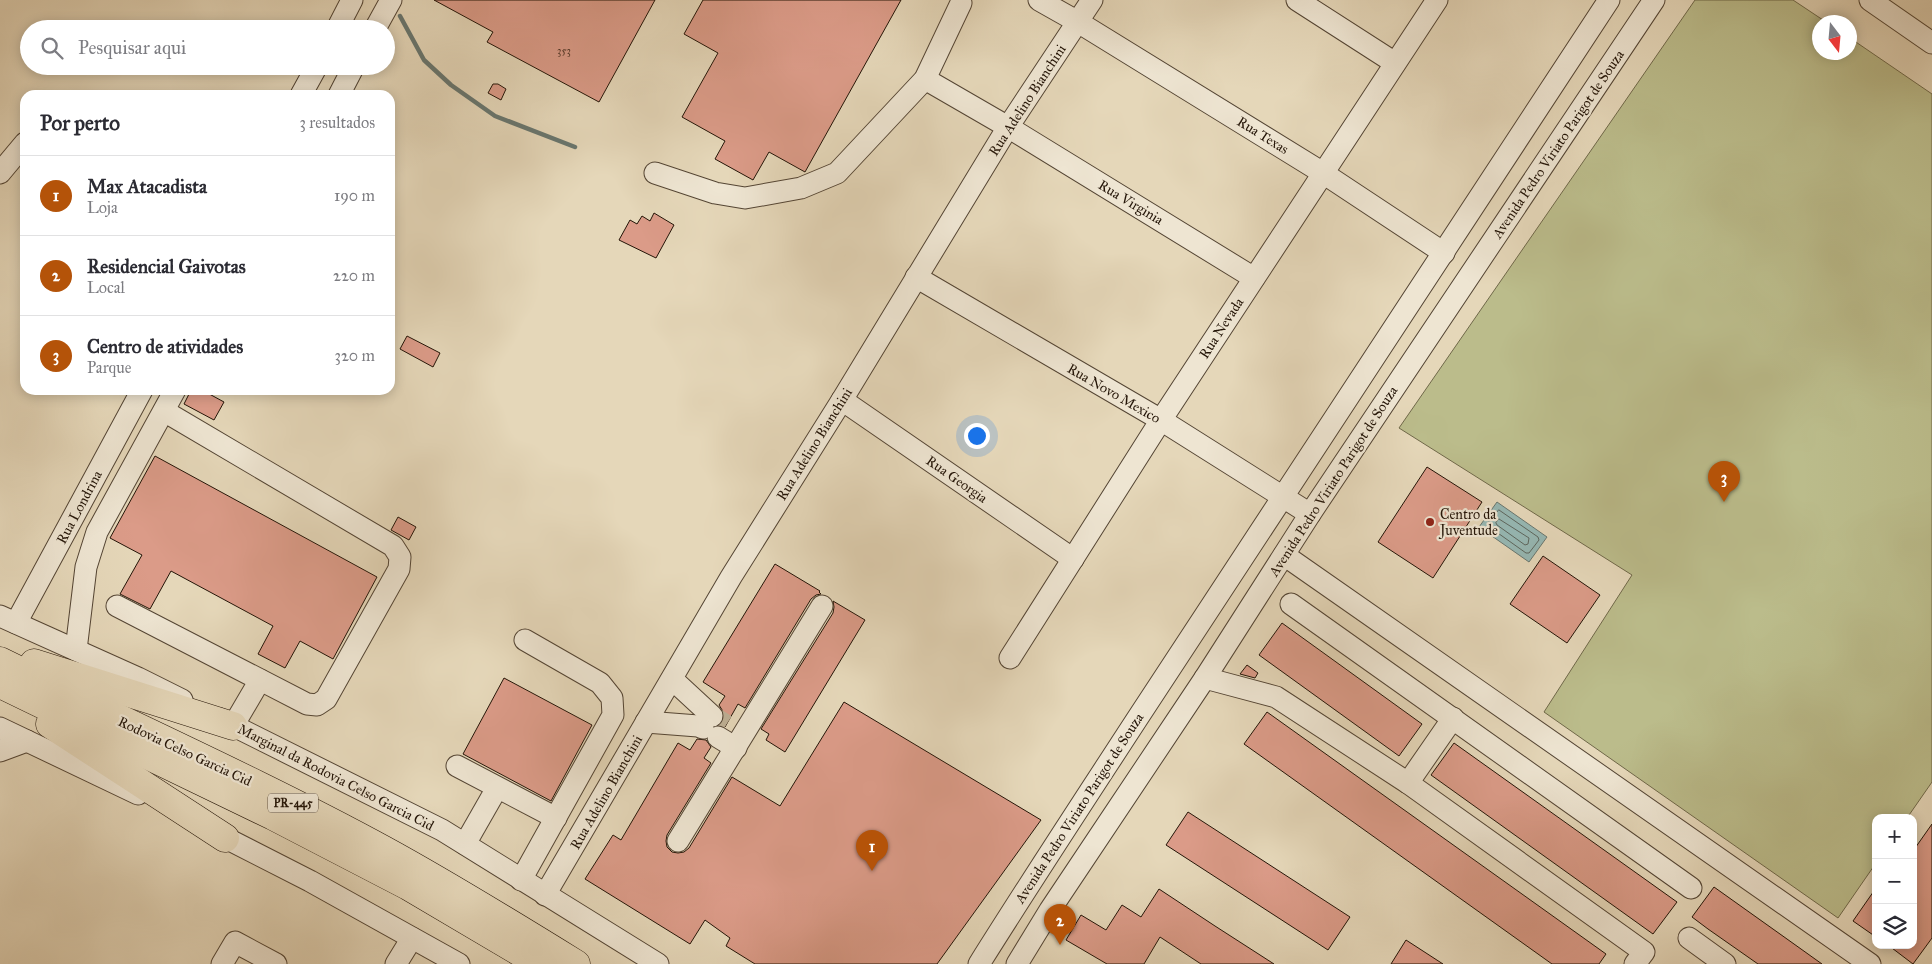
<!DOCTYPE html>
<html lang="pt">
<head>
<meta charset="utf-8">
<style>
	:root { --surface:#fff; --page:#f2f2f3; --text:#2b2b33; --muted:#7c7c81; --line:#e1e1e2; --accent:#b45309 }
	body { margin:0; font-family:"IM FELL Great Primer",serif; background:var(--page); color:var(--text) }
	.controls { position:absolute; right:15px; bottom:15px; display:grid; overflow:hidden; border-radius:10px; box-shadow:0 2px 12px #0003 }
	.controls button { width:45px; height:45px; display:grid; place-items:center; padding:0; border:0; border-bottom:1px solid var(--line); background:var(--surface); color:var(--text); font:25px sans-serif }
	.compass { position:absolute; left:1812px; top:15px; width:45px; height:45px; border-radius:50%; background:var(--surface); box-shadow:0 2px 12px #0003; rotate:164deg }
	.you { position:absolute; left:976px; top:435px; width:18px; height:18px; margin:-12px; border:4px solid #fff; border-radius:50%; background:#1a73e8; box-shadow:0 0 0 8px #1a73e833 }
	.badge { display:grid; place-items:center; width:32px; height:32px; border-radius:50%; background:var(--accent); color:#fff; font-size:16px; font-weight:700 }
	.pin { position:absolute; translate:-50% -41px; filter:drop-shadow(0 1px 2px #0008) }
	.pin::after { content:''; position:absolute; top:26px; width:18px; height:15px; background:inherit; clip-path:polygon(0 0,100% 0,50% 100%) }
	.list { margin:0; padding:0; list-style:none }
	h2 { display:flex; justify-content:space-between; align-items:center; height:65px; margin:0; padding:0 20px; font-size:21px }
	h2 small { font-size:16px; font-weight:400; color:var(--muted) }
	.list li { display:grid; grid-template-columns:32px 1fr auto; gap:15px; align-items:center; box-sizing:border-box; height:80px; padding:0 20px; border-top:1px solid var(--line) }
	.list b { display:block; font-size:19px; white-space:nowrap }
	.list p { margin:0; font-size:16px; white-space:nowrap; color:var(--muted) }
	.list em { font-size:16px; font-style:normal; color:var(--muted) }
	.icon { flex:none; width:28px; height:28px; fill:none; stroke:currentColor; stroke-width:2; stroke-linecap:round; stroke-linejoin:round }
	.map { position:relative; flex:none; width:1932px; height:964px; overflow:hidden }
	.search { position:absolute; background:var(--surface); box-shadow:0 2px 12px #0003; left:20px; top:20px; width:375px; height:55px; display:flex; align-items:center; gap:12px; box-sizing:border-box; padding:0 18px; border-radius:28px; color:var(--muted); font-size:19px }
	.panel { position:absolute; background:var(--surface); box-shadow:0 2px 12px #0003; left:20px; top:90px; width:375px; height:305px; border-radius:15px }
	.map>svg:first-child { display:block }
	.green { fill:#bbbc8b; stroke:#6f6849 }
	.water { fill:#96b8b4; stroke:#68766f }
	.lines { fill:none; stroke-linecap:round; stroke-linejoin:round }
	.shore { stroke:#5c665e; stroke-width:1 }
	.stream { stroke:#68766f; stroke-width:4.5 }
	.building { fill:#db9b88; stroke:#231407 }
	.minor-tunnel { stroke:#beb095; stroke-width:21; stroke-dasharray:21 11; stroke-linecap:butt }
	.minor-casing { stroke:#544534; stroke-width:23 }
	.highway-casing { stroke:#231407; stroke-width:29 }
	.minor { stroke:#eee5d2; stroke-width:21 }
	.highway { stroke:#e5d7b9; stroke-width:28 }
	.poi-dot { fill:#8f2418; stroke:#eee5d2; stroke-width:2 }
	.labels { text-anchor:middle; stroke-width:4.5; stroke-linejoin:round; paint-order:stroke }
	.number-label { font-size:11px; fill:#513627 }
	.shield { fill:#eee5d2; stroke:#605344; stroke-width:1 }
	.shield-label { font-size:12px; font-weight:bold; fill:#231407 }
	.street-label { font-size:14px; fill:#231407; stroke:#eee5d2 }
	.poi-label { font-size:14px; fill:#231407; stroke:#eee5d2; text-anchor:start }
</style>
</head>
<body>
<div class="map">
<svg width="1932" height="964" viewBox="0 0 1932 964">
	<rect width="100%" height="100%" fill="#e5d7b9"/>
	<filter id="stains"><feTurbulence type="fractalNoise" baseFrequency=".004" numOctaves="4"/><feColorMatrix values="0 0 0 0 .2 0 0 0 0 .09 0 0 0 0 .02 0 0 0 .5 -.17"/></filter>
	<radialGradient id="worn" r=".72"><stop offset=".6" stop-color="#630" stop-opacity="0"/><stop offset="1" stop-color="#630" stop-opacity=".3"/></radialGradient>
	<path class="green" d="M1695 0H1793L1826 22H1820V52H1850V38L1932 94V782L1907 818H1876V863L1838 918 1544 712 1632 575 1399 428Z"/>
	<path class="water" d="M1497 502 1547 537 1529 562 1479 527Z"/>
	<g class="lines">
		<g class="shore">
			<path d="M1499 510 1538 537 1539 540 1529 553H1526L1488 526V523Z"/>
			<path d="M1499 519 1529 538 1528 544 1525 545 1497 525 1496 523Z"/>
		</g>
		<path class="stream" d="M400 16 424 60 451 85 495 116 575 147"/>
	</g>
	<g class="building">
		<path d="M434 0H655L599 102 487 42 493 32Z"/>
		<path d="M703 0H901L805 172 769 152 753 180 715 159 725 141 682 117 718 53 684 34Z"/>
		<path d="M493 84H498L506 89 501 100 488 93Z"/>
		<path d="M654 213 674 225 656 258 619 240 630 220 637 224 642 216 650 221Z"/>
		<path d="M407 336 440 353 433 367 400 349Z"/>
		<path d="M191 390H202L224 402 214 420 184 404Z"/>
		<path d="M155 456 377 577 333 659 300 641 285 668 258 654 273 626 171 571 150 609 120 594 142 555 110 538Z"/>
		<path d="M1427 467 1482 502 1433 578 1378 542Z"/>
		<path d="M398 517 416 527 409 540 391 530Z"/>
		<path d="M1543 556 1600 595 1567 643 1510 604Z"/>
		<path d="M775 564 820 591 819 592 821 594 816 595 811 599 745 708 738 704 725 727 720 725 724 719V713L719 705 725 696 703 682Z"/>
		<path d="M833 601 865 620 785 752 766 740 769 734 761 729 833 613 834 607Z"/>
		<path d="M1282 623 1422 724 1399 756 1259 655Z"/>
		<path d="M1247 665 1258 673 1255 678 1240 674Z"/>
		<path d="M504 678 592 725 551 801 463 754Z"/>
		<path d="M844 702 1041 820 937 964H755L726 946 730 938 705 920 690 944 585 879 613 835 621 840 678 743 690 750 697 739 706 740 711 747 704 758 711 763 667 835 666 841 667 847 672 852 678 853 684 852 689 848 732 777 780 806Z"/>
		<path d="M1267 712 1606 954 1599 964H1552L1244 744Z"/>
		<path d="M1454 743 1677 902 1653 934 1431 775Z"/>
		<path d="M1188 812 1350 917 1328 950 1166 845Z"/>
		<path d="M1932 824V938L1913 964 1888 945H1913V851Z"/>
		<path d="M1714 887 1794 944 1822 964H1758L1708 929 1692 917Z"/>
		<path d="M1876 888V937L1853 921Z"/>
		<path d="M1159 889 1215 926 1274 964H1201L1160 937 1144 964H1107L1066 940 1081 915 1106 930 1122 905 1141 917Z"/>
		<path d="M1406 940 1443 964H1391Z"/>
	</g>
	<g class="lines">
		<path class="minor-tunnel" d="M712 716 726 725"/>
		<defs>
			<g id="minor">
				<path d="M1039 0 1078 22 1323 173 1444 253"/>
				<path d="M1297 0 1395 63"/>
				<path d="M1870 0 1932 43"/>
				<path d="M337 29 352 0"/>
				<path d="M375 29 391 0"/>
				<path d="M925 79 1008 127 1254 278"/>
				<path d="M301 95 317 66"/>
				<path d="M339 95 354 66"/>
				<path d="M0 173 25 143"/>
				<path d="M655 173 715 193 745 198 801 188 837 173 925 79 961 3"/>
				<path d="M916 277 1161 420 1310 514"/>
				<path d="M842 400 1073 559"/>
				<path d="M1284 555 1870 964"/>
				<path d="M1291 604 1691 888"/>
				<path d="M117 606 307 704 317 705 326 699 399 569 400 557 393 546 164 411"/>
				<path d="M0 616 138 678 182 700"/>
				<path d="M16 623 142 390"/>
				<path d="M76 650 86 567 97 532 175 390"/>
				<path d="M1010 658 1161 420 1437 0"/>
				<path d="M1205 678 1276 697 1408 783 1644 952 1635 964"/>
				<path d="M672 679 712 716"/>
				<path d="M220 719 442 830 658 964"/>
				<path d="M646 722 698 726 703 728"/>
				<path d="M233 726 260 680"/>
				<path d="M0 728 138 794"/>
				<path d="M718 737 736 748"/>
				<path d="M0 751 27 741"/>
				<path d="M457 766 556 818"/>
				<path d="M1408 783 1453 718"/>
				<path d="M212 831 310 881 459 964"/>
				<path d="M678 841 822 606"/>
				<path d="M465 844 497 788"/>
				<path d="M521 880 613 715 612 698 600 683 525 640"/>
				<path d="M545 895 731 577 842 400 1008 127 1092 0"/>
				<path d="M1689 938 1725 964"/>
				<path d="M222 964 235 942 276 964"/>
				<path d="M396 964 412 938"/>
				<path d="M979 964C1031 881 1085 799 1139 716 1295 477 1453 239 1609 0"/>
				<path d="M1017 964 1050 910 1205 678 1310 514 1654 0"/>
			</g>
			<g id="highway">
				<path d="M0 661C128 724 259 782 384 850 450 886 513 925 576 964"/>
				<path d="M34 663 233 726"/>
				<path d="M0 684 273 816 408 886 540 964"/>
				<path d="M50 724 225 838"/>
			</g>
		</defs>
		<use href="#minor" class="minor-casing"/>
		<use href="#highway" class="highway-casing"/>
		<use href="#minor" class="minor"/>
		<use href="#highway" class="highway"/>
	</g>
	<circle class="poi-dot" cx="1430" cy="522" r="5"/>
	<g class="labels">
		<g class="number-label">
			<text x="564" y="54">353</text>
		</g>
		<rect class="shield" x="268" y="793.5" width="50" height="19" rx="4"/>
		<g class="shield-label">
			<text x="293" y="807">PR-445</text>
		</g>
		<g class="street-label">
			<text transform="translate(1027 100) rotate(-57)" y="5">Rua Adelino Bianchini</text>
			<text transform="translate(1263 135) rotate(32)" y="5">Rua Texas</text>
			<text transform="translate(1558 144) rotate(-56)" y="5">Avenida Pedro Viriato Parigot de Souza</text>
			<text transform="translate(1131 202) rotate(31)" y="5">Rua Virginia</text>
			<text transform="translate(1221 328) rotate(-57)" y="5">Rua Nevada</text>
			<text transform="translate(1114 393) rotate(30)" y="5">Rua Novo Mexico</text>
			<text transform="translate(814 444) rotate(-58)" y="5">Rua Adelino Bianchini</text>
			<text transform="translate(957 479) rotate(35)" y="5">Rua Georgia</text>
			<text transform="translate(1333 481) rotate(-57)" y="5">Avenida Pedro Viriato Parigot de Souza</text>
			<text transform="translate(79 507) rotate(-62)" y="5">Rua Londrina</text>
			<text transform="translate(185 751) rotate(25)" y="5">Rodovia Celso Garcia Cid</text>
			<text transform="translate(336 777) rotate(27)" y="5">Marginal da Rodovia Celso Garcia Cid</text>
			<text transform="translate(606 792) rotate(-60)" y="5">Rua Adelino Bianchini</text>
			<text transform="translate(1079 808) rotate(-57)" y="5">Avenida Pedro Viriato Parigot de Souza</text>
		</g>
		<g class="poi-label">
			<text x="1440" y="519">Centro da<tspan x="1440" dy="16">Juventude</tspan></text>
		</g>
	</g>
	<rect width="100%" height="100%" filter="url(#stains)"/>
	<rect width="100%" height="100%" fill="url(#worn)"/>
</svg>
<div class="controls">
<button>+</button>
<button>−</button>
<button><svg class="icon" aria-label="layers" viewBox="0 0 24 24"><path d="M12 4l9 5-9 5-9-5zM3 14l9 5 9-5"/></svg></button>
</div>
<svg class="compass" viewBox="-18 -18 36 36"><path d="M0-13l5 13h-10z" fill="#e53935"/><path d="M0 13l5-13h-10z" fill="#7c7c81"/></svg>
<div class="you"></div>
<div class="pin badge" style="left:872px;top:871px">1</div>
<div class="pin badge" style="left:1060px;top:945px">2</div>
<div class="pin badge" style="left:1724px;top:502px">3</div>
<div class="search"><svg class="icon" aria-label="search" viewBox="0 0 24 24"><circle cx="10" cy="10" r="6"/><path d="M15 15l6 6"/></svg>Pesquisar aqui</div>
<section class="panel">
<h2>Por perto<small>3 resultados</small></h2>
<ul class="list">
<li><span class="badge">1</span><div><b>Max Atacadista</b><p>Loja</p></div><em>190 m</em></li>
<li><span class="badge">2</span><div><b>Residencial Gaivotas</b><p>Local</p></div><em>220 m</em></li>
<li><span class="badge">3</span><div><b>Centro de atividades</b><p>Parque</p></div><em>320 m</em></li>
</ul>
</section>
</div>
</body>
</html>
